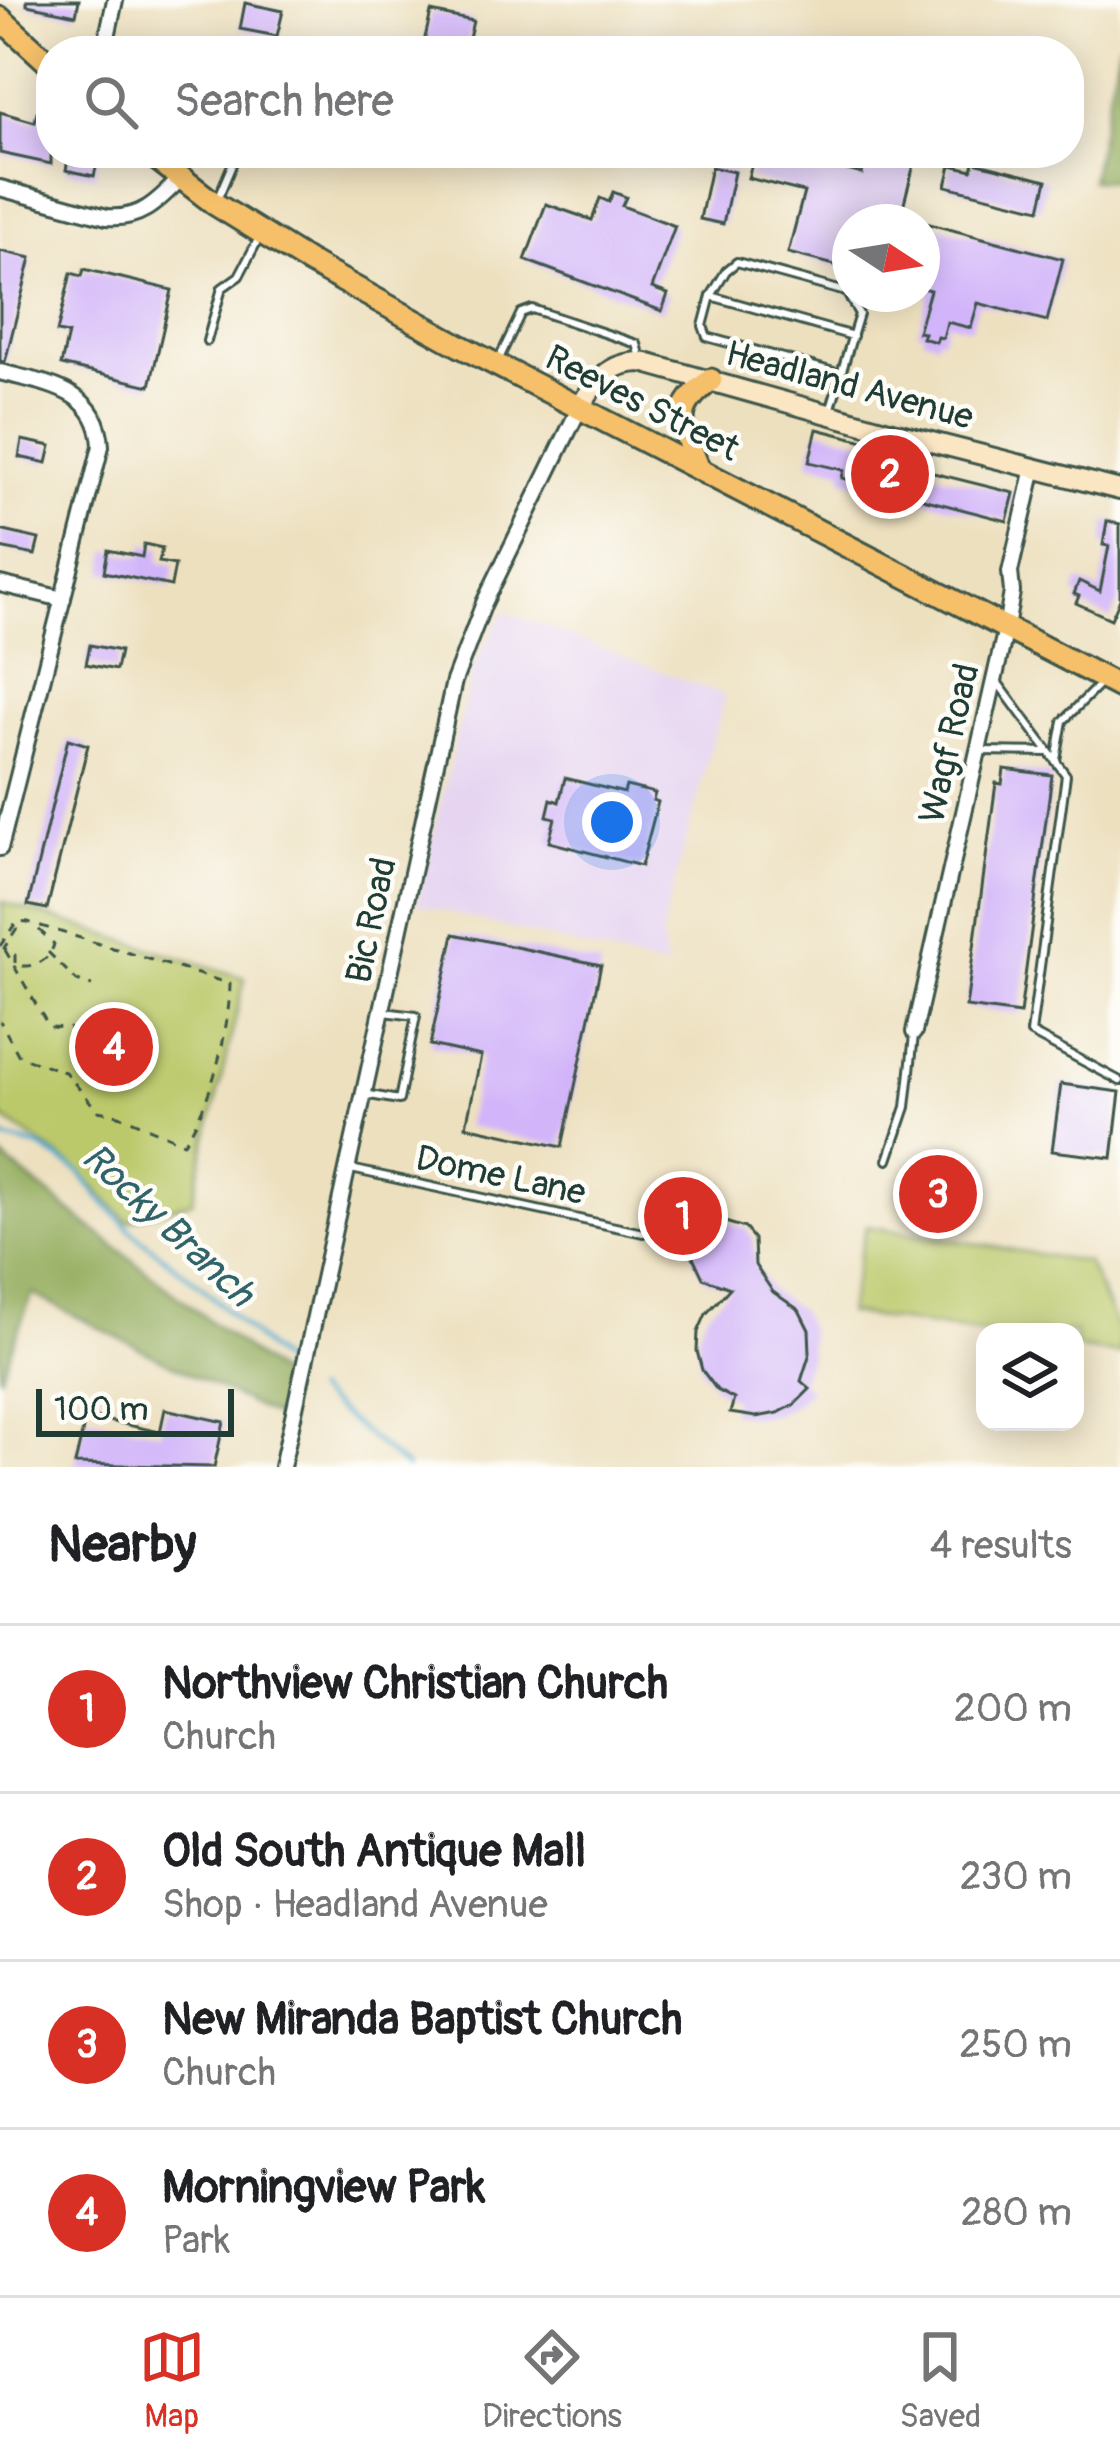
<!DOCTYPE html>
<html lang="en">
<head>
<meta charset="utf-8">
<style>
	:root { --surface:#fff; --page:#f6f6f6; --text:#202124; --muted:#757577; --line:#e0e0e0; --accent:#d93025 }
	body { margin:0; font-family:Pangolin,sans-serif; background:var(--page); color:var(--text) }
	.controls { position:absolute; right:36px; bottom:36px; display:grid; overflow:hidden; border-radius:24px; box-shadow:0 6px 30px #0003 }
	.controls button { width:108px; height:108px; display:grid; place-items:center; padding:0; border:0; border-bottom:3px solid var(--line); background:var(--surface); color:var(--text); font:60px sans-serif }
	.compass { position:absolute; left:832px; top:204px; width:108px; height:108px; border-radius:50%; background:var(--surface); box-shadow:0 6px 30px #0003; rotate:102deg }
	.scale { position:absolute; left:36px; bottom:30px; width:198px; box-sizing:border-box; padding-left:12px; border:6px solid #1f3d34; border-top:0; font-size:33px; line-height:42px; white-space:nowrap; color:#1f3d34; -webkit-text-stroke:9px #fdfcf7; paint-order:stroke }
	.you { position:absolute; left:612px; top:822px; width:42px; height:42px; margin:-30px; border:9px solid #fff; border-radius:50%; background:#1a73e8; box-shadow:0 0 0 18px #1a73e833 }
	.badge { display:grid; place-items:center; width:78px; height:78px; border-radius:50%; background:var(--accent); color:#fff; font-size:39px; font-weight:700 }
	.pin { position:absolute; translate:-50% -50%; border:6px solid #fff; box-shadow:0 3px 12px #0006 }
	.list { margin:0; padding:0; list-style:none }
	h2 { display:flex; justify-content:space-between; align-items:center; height:156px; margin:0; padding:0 48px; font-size:51px }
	h2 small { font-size:39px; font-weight:400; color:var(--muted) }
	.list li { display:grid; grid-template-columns:78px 1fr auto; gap:36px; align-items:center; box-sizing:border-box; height:168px; padding:0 48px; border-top:3px solid var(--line) }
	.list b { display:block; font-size:45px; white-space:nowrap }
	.list p { margin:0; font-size:39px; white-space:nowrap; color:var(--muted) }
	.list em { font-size:39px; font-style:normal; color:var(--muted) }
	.icon { flex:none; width:66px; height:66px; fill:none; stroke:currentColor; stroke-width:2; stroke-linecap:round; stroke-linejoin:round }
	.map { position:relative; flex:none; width:1120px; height:1467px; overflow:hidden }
	.search { position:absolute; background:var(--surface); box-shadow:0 6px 30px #0003; left:36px; right:36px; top:36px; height:132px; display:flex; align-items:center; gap:30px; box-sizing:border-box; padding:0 42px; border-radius:48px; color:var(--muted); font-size:45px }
	.sheet { height:828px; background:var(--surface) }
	nav { display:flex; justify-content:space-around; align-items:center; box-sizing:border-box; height:168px; border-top:3px solid var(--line); background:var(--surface); font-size:33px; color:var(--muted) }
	nav a { display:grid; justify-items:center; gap:6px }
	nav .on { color:var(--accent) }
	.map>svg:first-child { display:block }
	.built { fill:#e5d3f1 }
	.green { fill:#bcc96b; stroke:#6e8350; stroke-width:3 }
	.forest { fill:#95ad5f; stroke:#5a754a; stroke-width:3 }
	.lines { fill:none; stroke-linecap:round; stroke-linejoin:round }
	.stream { stroke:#4faacd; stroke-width:4.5 }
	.building { fill:#d1b4f9 }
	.service-casing { stroke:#3e5549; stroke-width:12 }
	.minor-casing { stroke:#3e5549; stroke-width:20 }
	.secondary-casing { stroke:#3e5549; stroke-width:24 }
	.primary-casing { stroke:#3e5549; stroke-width:27 }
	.path { stroke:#3e5549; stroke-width:3; stroke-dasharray:9 9; stroke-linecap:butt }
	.service { stroke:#fff; stroke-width:6 }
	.minor { stroke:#fff; stroke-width:14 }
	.secondary { stroke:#fbe6c4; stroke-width:18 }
	.primary { stroke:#f6c06b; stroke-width:21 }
	.labels { text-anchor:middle; stroke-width:9; stroke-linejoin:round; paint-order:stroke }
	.street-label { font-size:36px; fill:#1f3d34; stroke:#fdfcf7 }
	.water-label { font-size:39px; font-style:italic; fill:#30636a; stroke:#fdfcf7 }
</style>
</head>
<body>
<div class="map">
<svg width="1120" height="1467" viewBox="0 0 1120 1467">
	<rect width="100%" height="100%" fill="#fdfcf7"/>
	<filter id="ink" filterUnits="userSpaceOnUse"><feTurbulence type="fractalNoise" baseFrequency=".00833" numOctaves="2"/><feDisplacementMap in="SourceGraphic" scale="24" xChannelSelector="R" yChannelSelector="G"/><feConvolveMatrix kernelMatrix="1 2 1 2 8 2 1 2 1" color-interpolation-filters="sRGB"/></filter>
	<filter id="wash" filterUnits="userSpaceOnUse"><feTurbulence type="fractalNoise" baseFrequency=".004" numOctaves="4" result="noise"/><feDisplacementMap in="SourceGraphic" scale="48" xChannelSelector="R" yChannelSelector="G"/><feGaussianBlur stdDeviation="2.7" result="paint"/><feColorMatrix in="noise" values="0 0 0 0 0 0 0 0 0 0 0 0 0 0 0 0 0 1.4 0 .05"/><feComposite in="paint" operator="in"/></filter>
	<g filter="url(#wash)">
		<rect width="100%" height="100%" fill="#ede0bf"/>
		<path class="built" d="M505 611 725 696 661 933 666 969 417 904 473 667Z"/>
		<g class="green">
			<path d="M2 902 245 978 192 1201 128 1221 73 1166 0 1116Z"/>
			<path d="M866 1226 1087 1262 1120 1334V1354L1075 1348V1332L985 1334 847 1313Z"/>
		</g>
		<g class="forest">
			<path d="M1120 42V181L1091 180Z"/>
			<path d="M0 1156 290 1384 276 1417 32 1294 0 1378Z"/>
		</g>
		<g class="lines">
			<g class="stream">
				<path d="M0 1137 40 1147 80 1172 99 1198 136 1235 203 1288 291 1371"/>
				<path d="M314 1391 406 1467"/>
			</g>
		</g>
		<g id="blocks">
			<g class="building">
				<path d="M27 0H79L76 15 27 5Z"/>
				<path d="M245 3 283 11 277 36 240 29Z"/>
				<path d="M431 12 473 21 466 51H422Z"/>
				<path d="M0 112 35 122 37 112 51 116V164L0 153Z"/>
				<path d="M755 153H782L862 174 867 153H917L899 222H850V269L788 253 804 192 748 178Z"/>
				<path d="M69 154 98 160 94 176 66 170Z"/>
				<path d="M974 162 1047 180 1040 209 946 186 951 165 972 170Z"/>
				<path d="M711 167 734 172 723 224 700 219Z"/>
				<path d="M613 192 626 197 622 206 675 226 652 288 668 294 662 311 525 260 546 204 592 220 600 198 609 202Z"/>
				<path d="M922 222 1063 259 1047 321 978 303 971 328 947 322 943 338 938 337 936 342 922 338 924 333 918 332 930 290 922 288Z"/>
				<path d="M0 251 31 258 5 362 0 361Z"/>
				<path d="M84 269 172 290 150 386 61 365 68 334 57 332 71 273 82 276Z"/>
				<path d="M817 429 900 450 897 464 1014 493 1007 521 842 478 844 470 809 462Z"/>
				<path d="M22 440 51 446 47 463 19 457Z"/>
				<path d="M1107 521 1120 524V599L1111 619 1076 603 1079 596 1074 594 1079 581 1100 591 1109 546 1103 545Z"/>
				<path d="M0 530 39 539 35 555 0 548Z"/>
				<path d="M144 544 162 548 159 562 175 565 171 586 104 572 108 550 142 557Z"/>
				<path d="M90 645 120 651 116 670 86 664Z"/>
				<path d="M68 739 88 745 47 909 28 905Z"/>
				<path d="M1004 769 1052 775 1020 1014 966 1007 996 783 1002 784Z"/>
				<path d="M565 778 624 793 626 786 655 793 653 800 658 802 641 866 549 842 555 818 547 816 551 799 559 802Z"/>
				<path d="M454 934 601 965 562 1147 466 1126 481 1056 430 1045Z"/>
				<path d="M1061 1084 1120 1092 1112 1158 1052 1151Z"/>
				<path d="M713 1185 725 1222 745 1228 754 1239 755 1265 773 1292 799 1310 809 1330 810 1353 801 1381 810 1389 795 1404 778 1413 756 1417 730 1413 734 1399 717 1390 702 1370 697 1351 698 1332 706 1314 730 1288 703 1278 693 1257 699 1235 707 1227 696 1191Z"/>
				<path d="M165 1409 224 1422 214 1467 75 1464 86 1416 160 1432Z"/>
			</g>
		</g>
	</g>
	<g filter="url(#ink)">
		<use href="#blocks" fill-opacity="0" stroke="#3e5549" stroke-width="3"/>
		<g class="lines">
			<defs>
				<g id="service">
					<path d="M277 153 283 154"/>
					<path d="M217 200 237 153"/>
					<path d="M711 296 703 326 707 337 841 374"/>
					<path d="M207 341 222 288 239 276 260 236"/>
					<path d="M498 361 521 313 532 309 637 344 641 358"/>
					<path d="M830 411 859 314 846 292 737 262 726 271 711 296 853 336"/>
					<path d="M998 683 1066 775 1031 1033 1120 1081"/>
					<path d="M979 751 1047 752"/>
					<path d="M1056 760 1063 721 1102 682"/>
					<path d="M364 1094 399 1100 416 1016 384 1012"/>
					<path d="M888 1160 906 1107 914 1035"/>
					<path d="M351 1169 643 1233"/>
				</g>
				<g id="minor">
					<path d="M104 51 115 0"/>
					<path d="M0 188 107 217C141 220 158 201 180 179"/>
					<path d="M0 372C45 384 98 388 101 446L0 848"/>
					<path d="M0 584 63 599"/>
					<path d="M914 1032 1006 628 1012 592 1010 572 1034 468"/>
					<path d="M282 1467 454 681 484 603 580 407"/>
				</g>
				<path id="secondary" d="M580 407C595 381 609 362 642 362L896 433 1120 490"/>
				<g id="primary">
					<path d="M0 18 51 65"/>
					<path d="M149 153 215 204 307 261 460 346 1120 687"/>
					<path d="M698 467C682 425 670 410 711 380"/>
				</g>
			</defs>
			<use href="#service" class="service-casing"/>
			<use href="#minor" class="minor-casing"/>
			<use href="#secondary" class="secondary-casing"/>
			<use href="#primary" class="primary-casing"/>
			<g class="path">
				<path d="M17 928 4 948 15 955V965C33 969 49 962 54 944L36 927"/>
				<path d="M0 946 17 921 28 922 230 984C229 1033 211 1104 184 1143L119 1115 98 1111 65 1072 19 1056 0 1021"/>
				<path d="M5 950 49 1027 83 1029"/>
				<path d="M48 952 77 981 92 986"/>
			</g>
			<use href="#service" class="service"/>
			<use href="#minor" class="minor"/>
			<use href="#secondary" class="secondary"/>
			<use href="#primary" class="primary"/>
		</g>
	</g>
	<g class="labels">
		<g class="street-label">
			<text transform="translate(850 384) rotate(15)" y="13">Headland Avenue</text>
			<text transform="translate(643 402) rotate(27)" y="13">Reeves Street</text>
			<text transform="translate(948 743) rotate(-77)" y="13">Wagf Road</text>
			<text transform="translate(370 920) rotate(-78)" y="13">Bic Road</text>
			<text transform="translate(501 1174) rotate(12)" y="13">Dome Lane</text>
		</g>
		<g class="water-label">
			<text transform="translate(169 1224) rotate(43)" y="14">Rocky Branch</text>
		</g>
	</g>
</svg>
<div class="controls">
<button><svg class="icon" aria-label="layers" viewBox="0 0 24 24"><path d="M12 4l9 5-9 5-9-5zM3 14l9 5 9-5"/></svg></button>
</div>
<svg class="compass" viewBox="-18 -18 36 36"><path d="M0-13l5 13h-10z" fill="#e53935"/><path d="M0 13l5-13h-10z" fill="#757577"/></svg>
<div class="scale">100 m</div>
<div class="you"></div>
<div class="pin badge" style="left:683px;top:1216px">1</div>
<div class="pin badge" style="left:890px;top:474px">2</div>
<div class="pin badge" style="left:938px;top:1194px">3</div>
<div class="pin badge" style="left:114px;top:1047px">4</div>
<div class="search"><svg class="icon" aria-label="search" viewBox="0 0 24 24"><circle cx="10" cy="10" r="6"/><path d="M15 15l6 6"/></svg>Search here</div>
</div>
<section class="sheet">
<h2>Nearby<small>4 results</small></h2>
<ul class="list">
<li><span class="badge">1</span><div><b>Northview Christian Church</b><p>Church</p></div><em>200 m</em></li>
<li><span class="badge">2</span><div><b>Old South Antique Mall</b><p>Shop · Headland Avenue</p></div><em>230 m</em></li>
<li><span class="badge">3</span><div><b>New Miranda Baptist Church</b><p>Church</p></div><em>250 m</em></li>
<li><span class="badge">4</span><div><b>Morningview Park</b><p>Park</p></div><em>280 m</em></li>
</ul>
</section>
<nav>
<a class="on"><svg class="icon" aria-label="map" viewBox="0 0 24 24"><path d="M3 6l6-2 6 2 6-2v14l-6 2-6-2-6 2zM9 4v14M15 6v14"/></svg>Map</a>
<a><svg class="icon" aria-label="directions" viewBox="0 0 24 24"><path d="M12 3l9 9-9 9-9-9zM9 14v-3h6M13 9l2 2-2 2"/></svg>Directions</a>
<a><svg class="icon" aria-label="saved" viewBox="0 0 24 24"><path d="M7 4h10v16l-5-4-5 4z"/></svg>Saved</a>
</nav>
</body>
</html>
